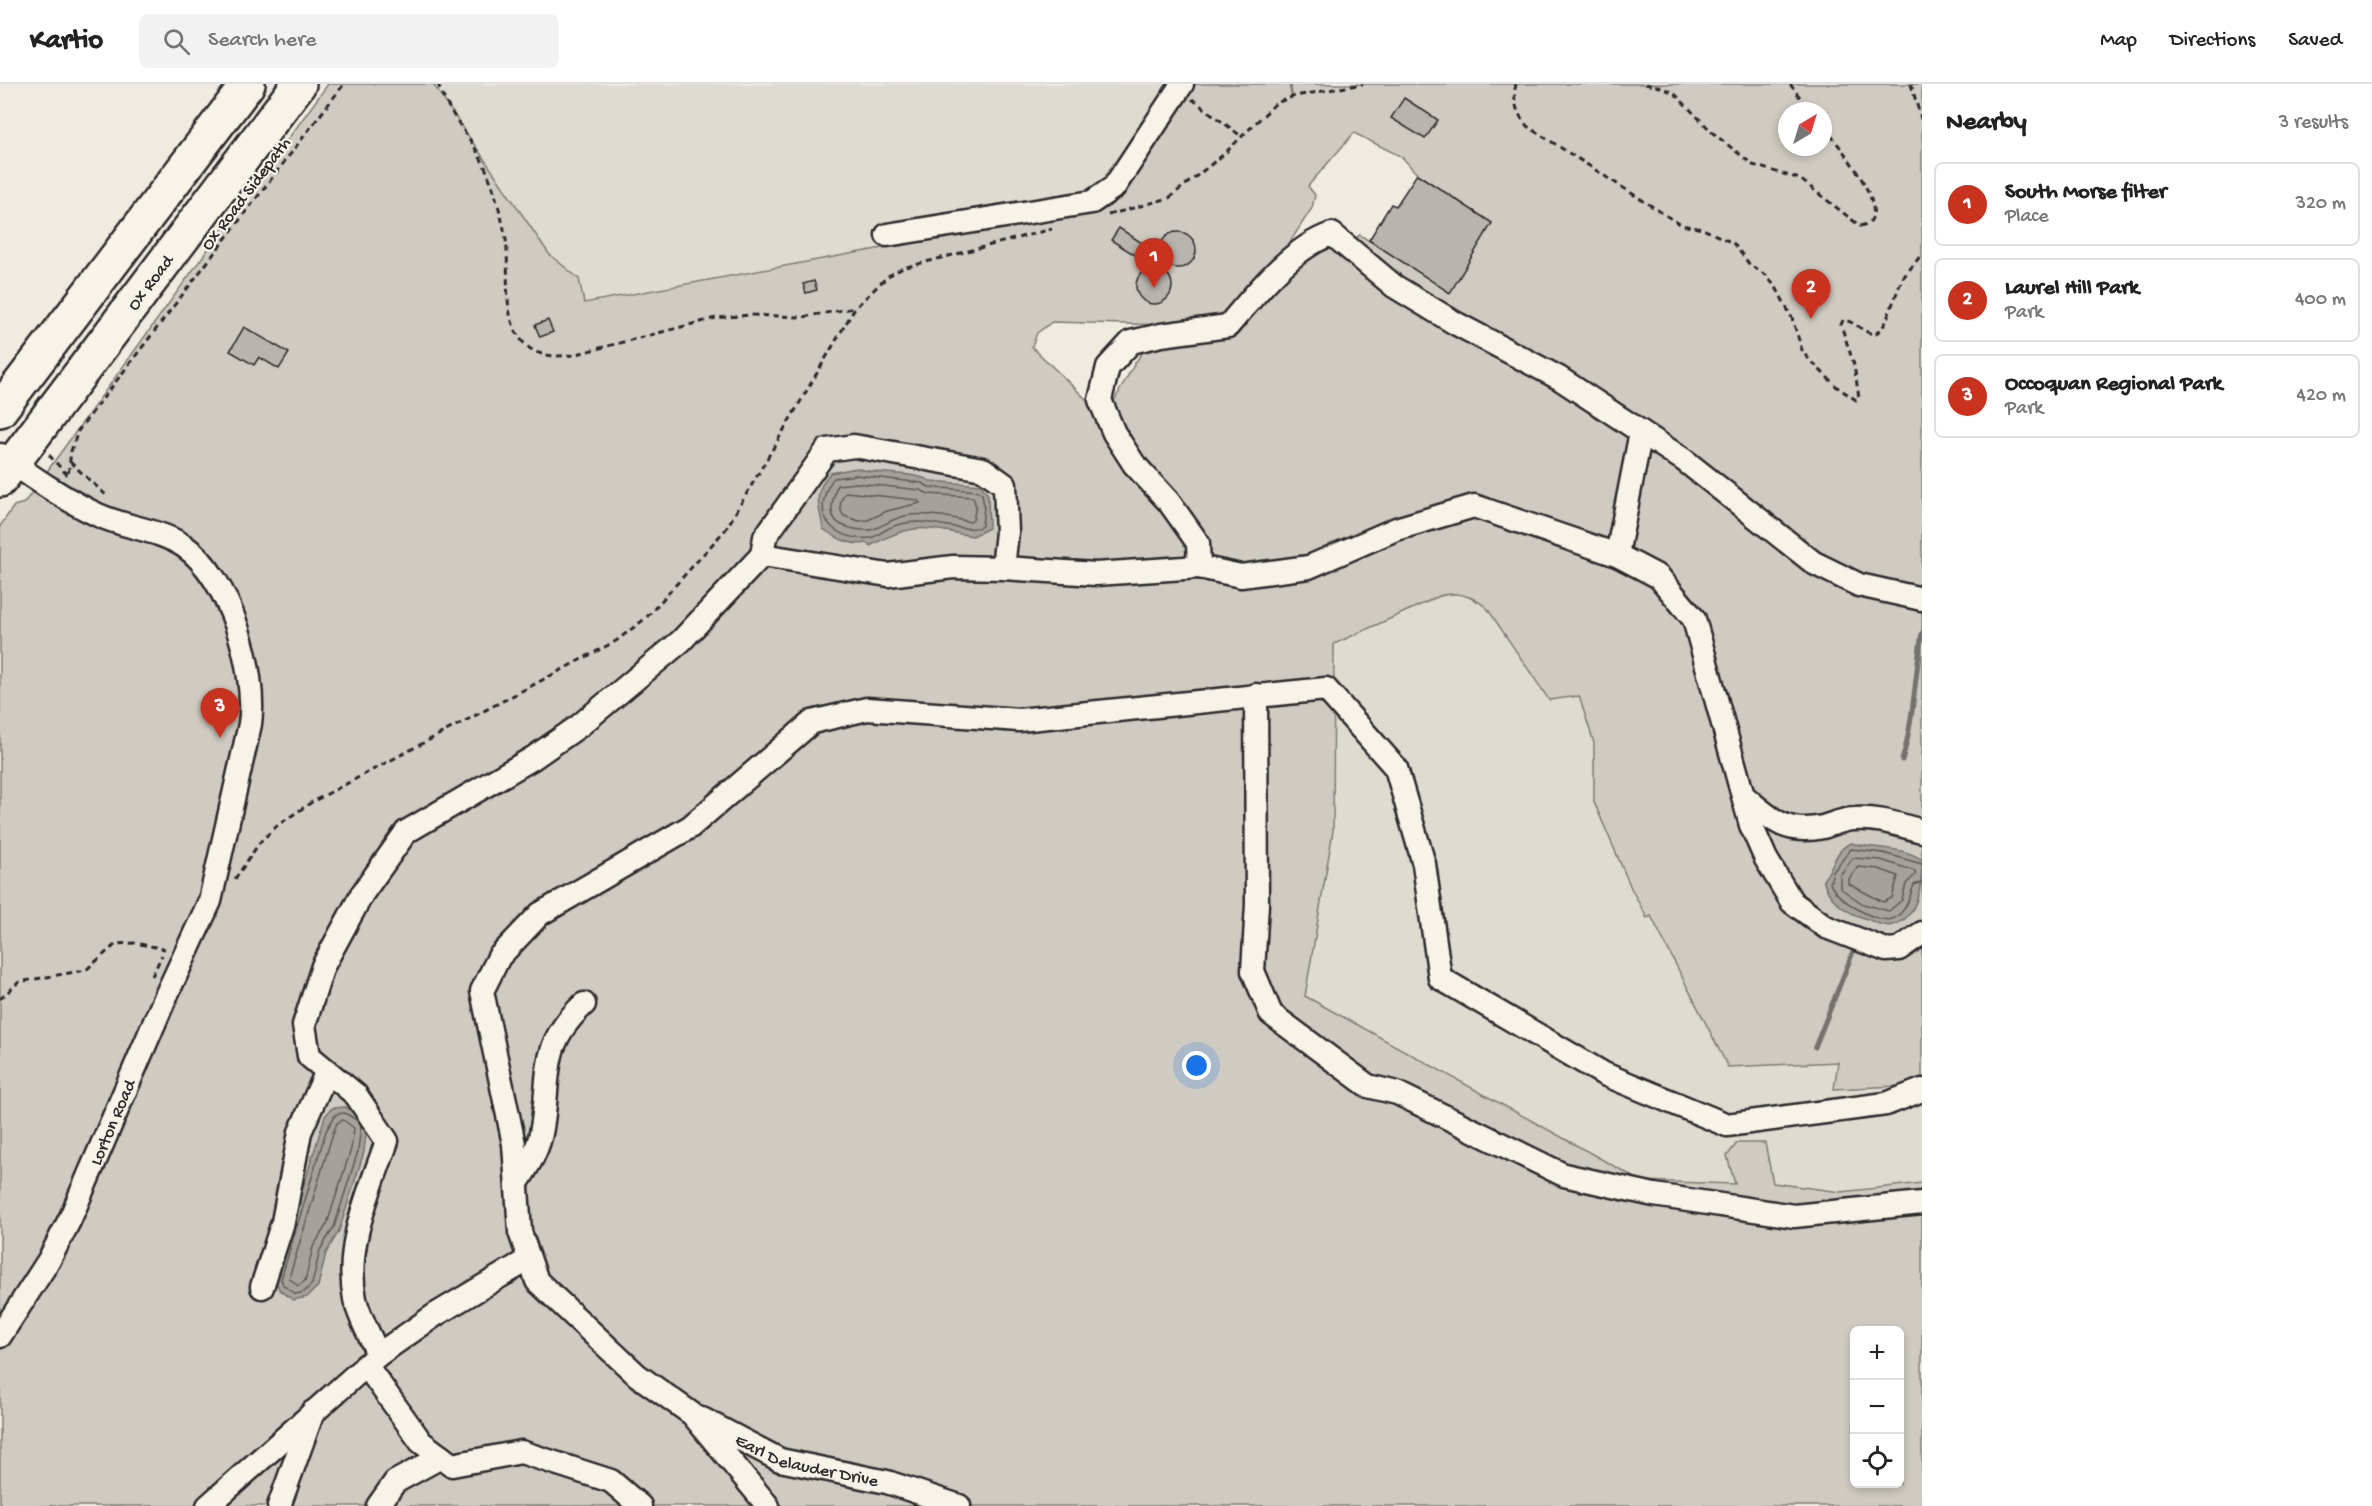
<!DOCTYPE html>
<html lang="en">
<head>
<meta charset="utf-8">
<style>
	:root { --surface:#fff; --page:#f2f2f2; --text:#222; --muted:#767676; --line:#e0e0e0; --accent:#c8321e }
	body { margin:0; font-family:"Gochi Hand",sans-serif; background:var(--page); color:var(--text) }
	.controls { position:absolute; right:18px; bottom:18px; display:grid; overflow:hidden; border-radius:9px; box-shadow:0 3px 9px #0003 }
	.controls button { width:54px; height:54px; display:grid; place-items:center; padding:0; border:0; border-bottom:2px solid var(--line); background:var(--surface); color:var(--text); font:30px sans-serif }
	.compass { position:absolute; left:1778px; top:18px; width:54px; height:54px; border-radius:50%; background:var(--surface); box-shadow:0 3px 9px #0003; rotate:38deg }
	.you { position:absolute; left:1197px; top:982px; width:21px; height:21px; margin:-15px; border:4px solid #fff; border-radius:50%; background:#1a73e8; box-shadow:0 0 0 9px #1a73e833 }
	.badge { display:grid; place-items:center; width:39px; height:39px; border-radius:50%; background:var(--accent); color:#fff; font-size:20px; font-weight:700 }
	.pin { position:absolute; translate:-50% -50px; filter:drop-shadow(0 2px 3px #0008) }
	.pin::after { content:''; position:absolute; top:32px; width:21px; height:18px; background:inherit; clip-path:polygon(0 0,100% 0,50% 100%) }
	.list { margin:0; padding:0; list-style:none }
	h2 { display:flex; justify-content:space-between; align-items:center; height:78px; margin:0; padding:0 24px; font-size:26px }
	h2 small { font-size:20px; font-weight:400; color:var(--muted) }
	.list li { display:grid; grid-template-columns:39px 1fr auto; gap:18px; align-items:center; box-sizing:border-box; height:84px; margin:0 12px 12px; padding:0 12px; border:2px solid var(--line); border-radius:9px }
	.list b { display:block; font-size:22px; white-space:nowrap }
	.list p { margin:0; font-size:20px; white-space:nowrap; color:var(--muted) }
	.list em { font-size:20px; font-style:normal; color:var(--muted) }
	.icon { flex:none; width:33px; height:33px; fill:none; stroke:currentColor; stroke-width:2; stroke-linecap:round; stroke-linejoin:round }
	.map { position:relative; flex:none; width:1922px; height:1422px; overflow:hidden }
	header { display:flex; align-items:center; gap:36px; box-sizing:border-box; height:84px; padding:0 30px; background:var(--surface); border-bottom:2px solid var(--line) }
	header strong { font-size:28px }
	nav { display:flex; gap:33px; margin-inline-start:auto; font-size:21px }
	.search { width:420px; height:54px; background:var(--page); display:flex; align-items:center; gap:15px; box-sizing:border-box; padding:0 21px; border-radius:9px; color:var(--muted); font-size:22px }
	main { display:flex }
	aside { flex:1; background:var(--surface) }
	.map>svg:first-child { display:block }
	.built { fill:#dedbd1 }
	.green { fill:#cfcbc2; stroke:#7d7b76; stroke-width:1.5; fill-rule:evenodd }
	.water { fill:#a4a29a; stroke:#74726e; stroke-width:1.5 }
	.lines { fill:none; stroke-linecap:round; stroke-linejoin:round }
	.shore { stroke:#5b5b57; stroke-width:1.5 }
	.stream { stroke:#74726e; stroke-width:5 }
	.building { fill:#b8b5ae; stroke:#2b2b2b; stroke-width:1.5 }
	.minor-casing { stroke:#2b2b2b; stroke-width:27 }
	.highway-casing { stroke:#2b2b2b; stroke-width:38 }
	.path { stroke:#2b2b2b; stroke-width:3; stroke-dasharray:6 4.5; stroke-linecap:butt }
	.minor { stroke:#f7f3e8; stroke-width:22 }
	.highway { stroke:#f7f3e8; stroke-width:33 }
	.labels { text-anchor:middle; stroke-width:4.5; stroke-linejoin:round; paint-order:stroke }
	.street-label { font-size:18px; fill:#2b2b2b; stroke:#f7f3e8 }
</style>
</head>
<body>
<header>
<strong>Kartio</strong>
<div class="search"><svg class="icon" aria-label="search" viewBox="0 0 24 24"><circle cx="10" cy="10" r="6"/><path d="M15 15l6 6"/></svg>Search here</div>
<nav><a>Map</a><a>Directions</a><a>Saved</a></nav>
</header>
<main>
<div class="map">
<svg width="1922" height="1422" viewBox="0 0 1922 1422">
	<rect width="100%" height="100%" fill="#efebe0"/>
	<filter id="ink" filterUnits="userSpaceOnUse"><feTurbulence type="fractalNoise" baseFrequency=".0167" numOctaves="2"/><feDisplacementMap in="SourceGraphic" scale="12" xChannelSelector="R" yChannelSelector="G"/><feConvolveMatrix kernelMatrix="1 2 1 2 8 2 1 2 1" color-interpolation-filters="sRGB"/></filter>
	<g filter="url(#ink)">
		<g class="built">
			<path d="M433 0H1194L1110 122 583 219Z"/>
			<path d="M1441 509 1477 515 1487 524 1549 616 1579 612 1594 659V718L1838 978 1834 1005 1922 995V1099L1841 1108 1772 1099 1765 1059 1736 1100 1641 1097 1305 912 1333 747 1334 560 1427 518Z"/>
		</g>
		<path class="green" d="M328 0H433L549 170 579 195 584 219 1110 122 1194 0H1289L1292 14 1291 0H1922V995L1897 1002 1834 1005 1838 978 1728 983 1651 832 1647 834 1632 806 1594 718V659L1579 612 1549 616 1487 524C1468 508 1448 505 1427 518L1334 560 1333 747 1305 912 1641 1097 1735 1100 1727 1072 1737 1059H1765L1773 1099 1841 1108 1922 1099V1422H0V442L14 422 24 419ZM1787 27H1823V63H1787ZM1354 49 1402 73 1417 90 1492 139 1450 208 1360 151 1340 166 1320 157 1284 167 1312 124 1315 111 1308 102ZM1052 238 1162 241 1135 279 1103 337 1087 316 1032 263 1037 249ZM1854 1246H1900V1400H1854Z"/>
		<g class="water">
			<path d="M857 384C876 392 916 387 930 397L981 401 988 411 989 444 973 452C925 444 915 437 870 462L867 459C850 462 836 454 823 445 820 423 811 411 830 389Z"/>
			<path d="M1851 759C1871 765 1904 762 1922 776 1922 798 1919 834 1893 841 1882 844 1872 836 1861 833 1843 827 1828 814 1823 796 1833 785 1835 765 1851 759Z"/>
			<path d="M346 1023 367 1039 364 1068 339 1147 326 1169 318 1202 307 1213 293 1216 279 1205 275 1194 325 1032 332 1024Z"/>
		</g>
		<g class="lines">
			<g class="shore">
				<path d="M856 391 922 399 929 403 978 407 982 410 984 422 982 442C972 449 935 438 919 438 909 438 897 440 887 445 883 447 876 453 871 454 853 456 832 450 825 433 820 421 826 403 834 394Z"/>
				<path d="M856 399 920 406 929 410 973 413 976 422 973 436 970 438C950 433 930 429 910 431 893 433 883 443 870 446 863 447 854 445 847 443 825 437 832 417 837 401Z"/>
				<path d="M846 408 917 416 920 419 887 427 868 436 859 437 844 432C838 424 840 415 846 408Z"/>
				<path d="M1853 774 1881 776 1915 787V791L1906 800 1902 816 1889 827 1863 820 1840 804V791Z"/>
				<path d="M1922 780 1883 769 1851 765 1833 788 1830 799C1834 814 1876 840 1892 835 1907 829 1909 813 1914 801L1922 798"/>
				<path d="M1858 783 1879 785 1898 792 1892 814 1883 818 1849 800V795Z"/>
				<path d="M343 1036 354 1044 351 1065 327 1140 313 1163 305 1197 298 1202 289 1194 333 1049 337 1039Z"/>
				<path d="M358 1037 345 1029 336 1030 326 1047 281 1195 283 1201 296 1210 304 1208 312 1200 320 1166 334 1143 358 1067 361 1041"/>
			</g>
			<g class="stream">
				<path d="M1902 676C1914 635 1915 591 1922 549"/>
				<path d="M1815 963 1853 868"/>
			</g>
		</g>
		<g class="building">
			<path d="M1404 14 1438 36 1425 55 1391 34Z"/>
			<path d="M1417 90 1492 139 1450 209 1369 156 1391 120 1396 122Z"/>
			<path d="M1119 144 1142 159 1135 171 1111 156Z"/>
			<circle cx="1178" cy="166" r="18"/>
			<circle cx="1154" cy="202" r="18"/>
			<path d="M814 197 817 206 806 209 803 200Z"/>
			<path d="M548 236 553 248 540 253 535 241Z"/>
			<path d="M244 243 289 269 279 285 259 273 254 281 230 267Z"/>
		</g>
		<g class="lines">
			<defs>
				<g id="minor">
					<path d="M887 151 1092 118 1114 103 1182 0"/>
					<path d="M1617 471 1641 348"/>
					<path d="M1003 484 953 483 888 491 762 471 765 453 827 366 854 362 983 385 1005 401 1007 448 1003 484 1096 490 1199 483"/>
					<path d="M1922 515 1859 501 1814 479 1684 376 1559 294 1455 239 1394 202 1332 150C1292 163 1255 210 1228 242L1161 251 1131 258 1108 283 1100 316 1114 349 1134 380 1169 418 1198 459 1199 483 1241 492 1309 483 1396 445 1474 422 1617 471 1659 493 1694 535 1751 741 1766 775 1792 818 1826 843 1886 866 1899 865 1922 849"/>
					<path d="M1256 611 1257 820 1253 887 1271 930 1368 1002 1397 1009 1564 1091 1654 1111 1794 1132 1922 1119"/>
					<path d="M1746 714C1772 736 1787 751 1823 743 1833 740 1844 735 1854 735 1878 733 1899 741 1922 747"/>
					<path d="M517 1099C528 1082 539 1065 542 1044 551 990 539 961 584 920"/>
					<path d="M262 1203 283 1138 300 1048 327 987"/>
					<path id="s1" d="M0 1252 49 1176 70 1135 165 914 210 817 250 640C257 587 230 493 184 462 158 445 126 444 98 431 65 416 31 392 1 371"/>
					<path d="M378 1271C371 1253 359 1233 355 1215 344 1161 370 1107 387 1057L356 1011 309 972 304 941 323 882 362 810 406 748 533 674 579 642 681 557 762 471"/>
					<path d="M366 1281 421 1358 452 1381 521 1368 611 1397 640 1422"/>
					<path id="s2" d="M702 1335 780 1376 887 1398 959 1422"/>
					<path d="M208 1422 378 1271 435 1231 529 1175"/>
					<path d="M279 1422 313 1328"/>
					<path d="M378 1422 395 1398 441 1373"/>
					<path d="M768 1422 692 1330 637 1291 537 1197 520 1148 514 1060 482 907 499 873 540 830 690 743 812 638 867 625 1019 636 1326 605 1396 684 1424 780 1440 894 1604 990 1727 1041 1886 1020 1922 1006"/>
				</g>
				<g id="highway">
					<path d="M0 326 248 0"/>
					<path id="s3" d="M0 396 299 0"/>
				</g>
			</defs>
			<use href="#minor" class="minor-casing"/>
			<use href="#highway" class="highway-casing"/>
			<g class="path">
				<path d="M438 0C448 29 468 49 481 75 492 96 499 123 504 145 513 180 498 226 522 257 535 273 554 273 573 271L716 234 750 231 802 233 855 224"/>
				<path d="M1516 0C1512 16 1517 30 1527 42L1681 141 1703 145 1733 159 1750 181 1766 191 1777 205 1792 234 1803 269 1837 303 1856 316 1859 314 1854 281 1841 241 1843 236C1856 237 1863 250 1876 250L1885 240 1902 195 1922 170"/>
				<path d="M1645 0 1660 3 1674 9 1713 49 1753 81 1800 95 1860 142C1901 136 1836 57 1823 42"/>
				<path d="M1790 0 1810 27"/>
				<path d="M1911 0 1922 38"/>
				<path d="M1192 15 1241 52"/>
				<path d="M1108 131 1169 114 1223 71 1276 19 1295 12 1363 0"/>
				<path d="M49 371 68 392 71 367 78 347 344 0"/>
				<path d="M70 378 108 413"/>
				<path d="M235 795 260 758 278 741 312 718 616 557 646 534 726 445 855 224 888 192 903 184 1052 145"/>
				<path d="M152 892 162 871"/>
				<path d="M0 915 19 898 86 886 116 860 135 859 165 865"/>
			</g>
			<use href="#minor" class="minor"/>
			<use href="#highway" class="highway"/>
		</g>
	</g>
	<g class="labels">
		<g class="street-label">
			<text transform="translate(245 109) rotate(-53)" y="6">Ox Road Sidepath</text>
			<text dy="6" stroke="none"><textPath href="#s3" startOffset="248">Ox Road</textPath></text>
			<text dy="6" stroke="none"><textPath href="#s1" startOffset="242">Lorton Road</textPath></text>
			<text dy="6" stroke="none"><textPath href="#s2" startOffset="114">Earl Delauder Drive</textPath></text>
		</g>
	</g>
</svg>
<div class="controls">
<button>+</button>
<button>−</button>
<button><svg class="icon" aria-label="locate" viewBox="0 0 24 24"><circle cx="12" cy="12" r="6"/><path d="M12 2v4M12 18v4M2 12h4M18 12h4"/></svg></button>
</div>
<svg class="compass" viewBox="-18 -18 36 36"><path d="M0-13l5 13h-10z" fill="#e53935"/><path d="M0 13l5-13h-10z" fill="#767676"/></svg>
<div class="you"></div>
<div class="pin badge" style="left:1154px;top:204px">1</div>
<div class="pin badge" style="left:1811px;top:235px">2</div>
<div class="pin badge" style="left:220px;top:654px">3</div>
</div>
<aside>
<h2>Nearby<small>3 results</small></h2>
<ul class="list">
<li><span class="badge">1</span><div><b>South Morse filter</b><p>Place</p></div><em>320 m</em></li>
<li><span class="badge">2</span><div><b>Laurel Hill Park</b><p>Park</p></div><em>400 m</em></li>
<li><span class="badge">3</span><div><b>Occoquan Regional Park</b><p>Park</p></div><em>420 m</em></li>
</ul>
</aside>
</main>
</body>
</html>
